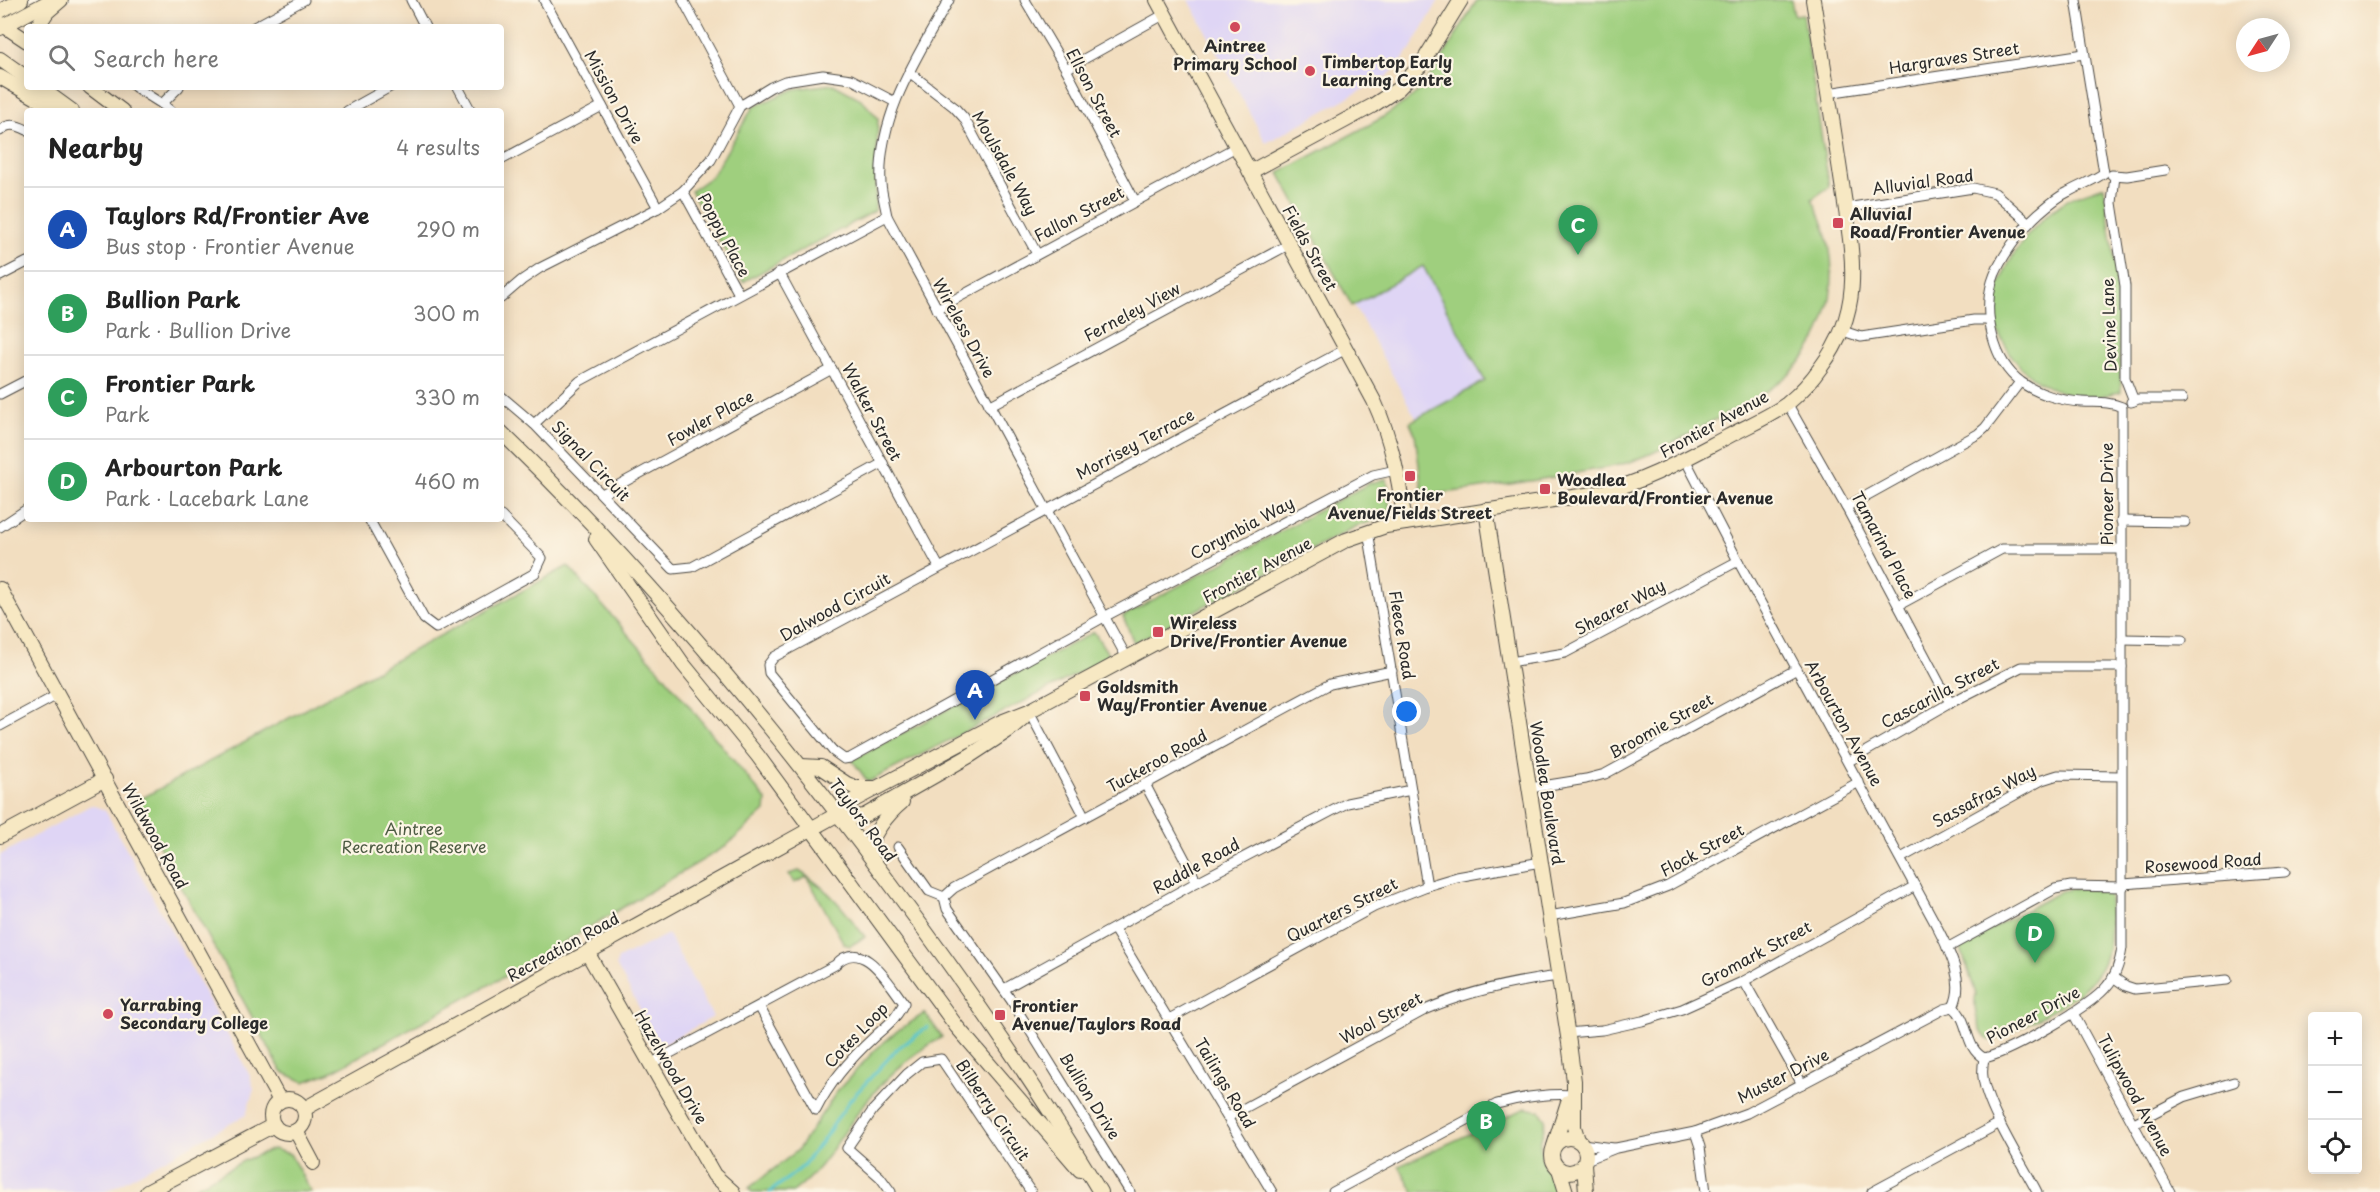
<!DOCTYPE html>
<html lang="en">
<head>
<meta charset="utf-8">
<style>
	:root { --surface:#fff; --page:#f6f6f6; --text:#222; --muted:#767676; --line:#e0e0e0; --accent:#d1495b }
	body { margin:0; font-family:"Playpen Sans",sans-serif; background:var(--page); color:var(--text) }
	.controls { position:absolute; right:18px; bottom:18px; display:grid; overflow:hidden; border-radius:6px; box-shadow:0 3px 15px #0003 }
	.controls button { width:54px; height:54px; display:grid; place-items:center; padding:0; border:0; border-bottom:2px solid var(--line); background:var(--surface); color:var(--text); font:30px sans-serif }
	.compass { position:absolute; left:2236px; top:18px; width:54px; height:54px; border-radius:50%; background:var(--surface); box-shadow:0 3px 15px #0003; rotate:234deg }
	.you { position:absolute; left:1407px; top:712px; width:21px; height:21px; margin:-15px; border:4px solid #fff; border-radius:50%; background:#1a73e8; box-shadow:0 0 0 9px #1a73e833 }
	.badge { display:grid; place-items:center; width:39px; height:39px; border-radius:50%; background:var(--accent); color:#fff; font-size:20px; font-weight:700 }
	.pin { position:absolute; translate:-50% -50px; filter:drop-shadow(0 2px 3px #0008) }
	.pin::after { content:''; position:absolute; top:32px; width:21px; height:18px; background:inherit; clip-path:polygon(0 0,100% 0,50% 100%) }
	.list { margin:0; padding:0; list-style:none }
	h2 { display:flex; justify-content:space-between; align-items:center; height:78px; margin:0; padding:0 24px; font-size:26px }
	h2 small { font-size:20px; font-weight:400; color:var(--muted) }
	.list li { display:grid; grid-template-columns:39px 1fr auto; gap:18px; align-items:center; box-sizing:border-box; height:84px; padding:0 24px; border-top:2px solid var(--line) }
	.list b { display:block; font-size:22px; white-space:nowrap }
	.list p { margin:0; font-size:20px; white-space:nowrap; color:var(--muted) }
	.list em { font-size:20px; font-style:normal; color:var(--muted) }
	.icon { flex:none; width:33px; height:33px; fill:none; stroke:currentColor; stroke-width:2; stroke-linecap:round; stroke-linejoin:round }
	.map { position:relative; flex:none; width:2380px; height:1192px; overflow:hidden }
	.search { position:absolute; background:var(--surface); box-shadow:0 3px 15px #0003; left:24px; top:24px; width:480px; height:66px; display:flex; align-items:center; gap:15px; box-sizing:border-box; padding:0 21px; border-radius:6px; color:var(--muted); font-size:22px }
	.panel { position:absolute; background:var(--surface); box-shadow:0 3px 15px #0003; left:24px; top:108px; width:480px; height:414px; border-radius:6px }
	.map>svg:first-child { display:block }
	.built { fill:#dfd5f5 }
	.green { fill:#9fcf7e; stroke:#657d54; stroke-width:1.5 }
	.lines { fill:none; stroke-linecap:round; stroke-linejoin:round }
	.stream { stroke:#58c5ce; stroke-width:3 }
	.street-casing { stroke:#494641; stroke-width:11 }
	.secondary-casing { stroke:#494641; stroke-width:16 }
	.street { stroke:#fff; stroke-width:9 }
	.secondary { stroke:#f7e8c3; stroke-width:14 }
	.poi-dot { fill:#d1495b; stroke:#fcf5e5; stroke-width:2 }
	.labels { text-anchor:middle; stroke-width:4.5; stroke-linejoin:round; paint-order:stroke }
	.poi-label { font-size:16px; font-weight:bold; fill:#2b2b2b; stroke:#fcf5e5; text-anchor:start }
	.street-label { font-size:16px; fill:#2b2b2b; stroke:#fcf5e5 }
	.park-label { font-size:16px; fill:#4e5c44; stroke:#fcf5e5 }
</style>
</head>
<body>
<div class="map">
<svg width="2380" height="1192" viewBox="0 0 2380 1192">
	<rect width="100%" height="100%" fill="#fcf5e5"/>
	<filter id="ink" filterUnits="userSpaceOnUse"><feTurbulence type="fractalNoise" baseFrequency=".0167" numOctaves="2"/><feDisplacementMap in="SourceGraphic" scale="12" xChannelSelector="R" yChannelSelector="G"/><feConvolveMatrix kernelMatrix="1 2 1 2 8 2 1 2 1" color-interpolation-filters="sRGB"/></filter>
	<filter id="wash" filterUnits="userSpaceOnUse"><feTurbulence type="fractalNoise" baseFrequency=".008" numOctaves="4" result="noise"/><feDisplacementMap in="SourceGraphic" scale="24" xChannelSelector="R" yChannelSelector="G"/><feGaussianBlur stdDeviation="1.35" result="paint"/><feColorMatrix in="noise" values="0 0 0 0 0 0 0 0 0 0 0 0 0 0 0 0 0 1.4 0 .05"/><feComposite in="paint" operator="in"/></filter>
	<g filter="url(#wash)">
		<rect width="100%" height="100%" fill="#f2dec0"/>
		<g class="built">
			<path d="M1189 0H1439L1412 47 1398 66 1387 76 1266 143Z"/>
			<path d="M1423 266 1485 381 1416 418 1354 305Z"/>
			<path d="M91 805 105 810 249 1074 254 1089 246 1115 105 1192H0V855Z"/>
			<path d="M668 934 713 1017 664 1044 658 1042 616 965 618 959Z"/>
		</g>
		<g class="green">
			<path d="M1477 0H1791L1794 15 1803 14 1829 187 1812 199C1846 259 1837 336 1782 380 1760 398 1732 411 1707 424 1682 438 1657 453 1630 462 1611 468 1591 470 1572 474 1523 483 1473 489 1423 496L1415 434 1410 422 1485 381 1423 266 1352 306 1279 173 1380 119 1414 96 1437 67Z"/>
			<path d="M833 84 861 99 878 118 875 211 743 282 691 191 712 176 753 107 794 89Z"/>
			<path d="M2104 186 2116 271 2121 392C2109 394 2097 398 2085 397 2052 393 2022 377 2007 348 2004 342 1998 334 1996 327 1987 281 2028 224 2066 201 2077 194 2092 191 2104 186Z"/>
			<path d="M1387 479 1391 516 1357 526 1134 643 1123 616 1370 483Z"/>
			<path d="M568 566 662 673 766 800 765 811 725 847 529 963 331 1072 304 1082 282 1072 135 802Z"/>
			<path d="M1094 632 1110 657 868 782 852 760Z"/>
			<path d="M799 871C830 890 844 909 865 937L850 946 844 944 807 877 794 883 789 874Z"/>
			<path d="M2072 889 2109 890C2109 911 2112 935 2106 955 2096 996 2031 1021 1996 1040 1979 1045 1972 1005 1976 994L1960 946 2061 891Z"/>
			<path d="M925 1013 942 1037C909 1056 879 1083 857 1114 835 1144 824 1168 793 1192H752L749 1188 797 1151 838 1090 874 1051 897 1031Z"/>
			<path d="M1526 1108 1540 1111 1546 1120 1540 1143 1542 1159 1559 1192H1414L1399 1166Z"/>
			<path d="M273 1149 290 1154 311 1192H186L245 1160Z"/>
		</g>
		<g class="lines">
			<path class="stream" d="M770 1192 801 1168 823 1140 850 1100 898 1048 928 1027"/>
		</g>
	</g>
	<g filter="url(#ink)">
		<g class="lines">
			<defs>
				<g id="street">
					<path d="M411 0 425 27"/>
					<path d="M544 0 658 208"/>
					<path d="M683 0 740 106"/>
					<path d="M949 0C917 57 877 116 881 184 882 194 885 205 887 216L1127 658"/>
					<path d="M1025 0 1066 69 1135 201"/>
					<path d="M254 27 304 0"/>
					<path d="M1066 69 1165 14"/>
					<path d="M909 72 954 107 964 118 1037 254"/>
					<path d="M135 87 162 104"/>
					<path d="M458 87 471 111"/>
					<path d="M1828 93 2084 54"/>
					<path d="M171 111 162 104 179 87"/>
					<path d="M347 111 390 87"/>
					<path d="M0 131C8 122 17 125 27 130"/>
					<path d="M501 160 602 106"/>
					<path d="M2112 175 2127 176 2165 170"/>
					<path d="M2115 176 2112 203 2125 286V378L2134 401"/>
					<path d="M683 191 739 294"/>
					<path d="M1846 208 1973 188 1995 193 2029 223"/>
					<path d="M779 272 939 567"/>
					<path d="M0 276 27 262"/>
					<path d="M501 298 522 280 540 268 658 208 683 191 711 160 740 106 771 87 785 81 823 75 851 79 895 102"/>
					<path d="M937 309 1236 147"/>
					<path d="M1843 331 1861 337 1974 320H1988"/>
					<path d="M1346 349 774 657 768 665 769 673 833 751 844 759 850 758 1104 617 1373 475 1396 470"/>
					<path d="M0 394 27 380"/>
					<path d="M501 396 534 424"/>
					<path d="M2131 402 2138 399H2182"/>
					<path d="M1787 403 1846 507 1950 703"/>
					<path d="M989 406 1288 245"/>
					<path d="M1685 459 1738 561 1935 923C1947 947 1967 980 1953 1007"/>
					<path d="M883 463 692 567 673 569 534 424 580 381 887 216"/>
					<path d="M602 494 832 369"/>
					<path d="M1846 507 1978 434 1985 428 2020 382"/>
					<path d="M369 519 424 619 436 628 535 573 542 558 501 516"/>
					<path d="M2121 521 2185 522"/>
					<path d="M0 527 27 509"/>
					<path d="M1368 531 1427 886"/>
					<path d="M1899 605 2002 549H2121"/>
					<path d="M2122 639 2182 640"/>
					<path d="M1510 662 1565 653 1738 561"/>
					<path d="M1029 711 1085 817"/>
					<path d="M0 726 59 694"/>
					<path d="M1849 761 1950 703 2021 667H2122"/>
					<path d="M1145 784 1197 882"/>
					<path d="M1530 788 1586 779 1605 774 1797 669"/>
					<path d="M898 847 929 891 944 897"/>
					<path d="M1901 858 2042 780 2058 775 2121 776"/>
					<path d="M2123 884 2285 872"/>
					<path d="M944 897 954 888 1330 684 1392 671"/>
					<path d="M944 897 947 909 1011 1000 1130 1192"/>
					<path d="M1549 916 1624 903 1668 886 1859 782"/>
					<path d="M1114 929 1272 1192"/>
					<path d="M1947 948 2055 889 2071 886 2123 887"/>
					<path d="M2113 977 2126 986 2135 989 2227 980"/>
					<path d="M1744 981 1802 1084"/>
					<path d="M1004 989 1197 882 1347 803 1411 790"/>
					<path d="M1953 1007C1970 1020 1964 1048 1984 1058"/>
					<path d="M2073 1013 2170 1192"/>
					<path d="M1169 1019 1374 907 1427 886 1457 877 1541 862"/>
					<path d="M1567 1033 1602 1030 1642 1021 1682 1009 1744 981 1915 886"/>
					<path d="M1984 1058C2008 1053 2092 1006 2107 986 2116 976 2120 962 2122 948V407C2108 401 2097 403 2082 402 2062 401 2037 394 2021 382 1993 362 1983 314 1992 282 1998 261 2022 228 2038 214 2047 206 2057 197 2068 192 2080 185 2093 181 2104 173L2076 0"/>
					<path d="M1984 1058C1983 1064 1982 1071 1983 1077 1986 1107 2022 1163 2037 1192"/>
					<path d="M650 1064 835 965C863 935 889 984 904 1003 893 1023 889 1023 874 1037 850 1059 830 1082 816 1110L759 1006"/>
					<path d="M1228 1117 1425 1010C1468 991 1512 982 1558 976"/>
					<path d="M2134 1123 2184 1097 2234 1082"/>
					<path d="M1695 1132 1700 1147 1706 1192"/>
					<path d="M1582 1144 1614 1148"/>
					<path d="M1586 1160 1616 1148 1695 1132 1747 1113 1944 1009 1953 1007"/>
					<path d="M891 1192 880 1177 847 1148 873 1110 907 1074 922 1062 941 1059 1031 1192"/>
					<path d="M1333 1192 1497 1104C1522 1097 1548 1093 1574 1095"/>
					<path d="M1872 1192 2000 1123"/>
				</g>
				<g id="secondary">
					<path d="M1157 0 1374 401C1392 440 1399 480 1405 523"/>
					<path d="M0 11 21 0"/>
					<path d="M0 23 27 41"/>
					<path d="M37 27 47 12 61 0"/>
					<path d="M0 28 52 0"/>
					<path d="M0 59 27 78"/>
					<path d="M0 77 59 111"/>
					<path d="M39 87 72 111"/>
					<path d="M90 87 122 111"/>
					<path d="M1250 172 1372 106 1398 89 1421 65 1461 0"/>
					<path d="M501 432C645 571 773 725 892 886 966 985 1037 1086 1100 1192"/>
					<path d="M1486 510 1569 1043 1574 1081V1127L1578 1140"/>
					<path d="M596 539 683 664 758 756 957 1027 1080 1170"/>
					<path d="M0 589 280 1101"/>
					<path d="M801 766 821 767 847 784 857 788H874"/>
					<path d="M838 814 854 817 864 816 971 755 1009 730 1023 718"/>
					<path d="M0 836 105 779"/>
					<path d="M866 851C876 831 885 816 902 802"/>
					<path d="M587 952 714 1175 733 1192"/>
					<circle cx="288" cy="1116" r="17"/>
					<path d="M304 1109 838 814 845 806 852 801 1001 722 1029 711 1346 540 1386 526 1599 493C1645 482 1685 459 1727 437 1747 426 1769 417 1787 404 1799 394 1812 380 1821 367 1866 307 1852 253 1842 184 1833 123 1823 61 1813 0"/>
					<path d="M296 1131 313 1163"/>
					<circle cx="1569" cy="1155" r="17"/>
					<path d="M1554 1146 1568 1102"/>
					<path d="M1584 1164 1586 1192"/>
					<path d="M1559 1169 1566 1192"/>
					<path d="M147 1192 274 1125"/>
				</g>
			</defs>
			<use href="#street" class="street-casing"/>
			<use href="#secondary" class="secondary-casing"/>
			<use href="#street" class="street"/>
			<use href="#secondary" class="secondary"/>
		</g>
	</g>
	<g class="poi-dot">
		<circle cx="1235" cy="27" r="6"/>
		<circle cx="1310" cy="71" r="6"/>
		<rect x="1832" y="217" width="12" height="12" rx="3"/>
		<rect x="1404" y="470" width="12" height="12" rx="3"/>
		<rect x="1539" y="483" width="12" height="12" rx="3"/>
		<rect x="1152" y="626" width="12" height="12" rx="3"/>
		<rect x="1079" y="690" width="12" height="12" rx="3"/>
		<circle cx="108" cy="1014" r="6"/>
		<rect x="994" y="1009" width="12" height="12" rx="3"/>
	</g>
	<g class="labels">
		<g class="poi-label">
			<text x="1235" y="52" text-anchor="middle">Aintree<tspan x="1235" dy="18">Primary School</tspan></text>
			<text x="1322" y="68">Timbertop Early<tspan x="1322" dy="18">Learning Centre</tspan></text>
			<text x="1850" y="220">Alluvial<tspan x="1850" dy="18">Road/Frontier Avenue</tspan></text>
			<text x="1557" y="486">Woodlea<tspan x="1557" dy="18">Boulevard/Frontier Avenue</tspan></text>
			<text x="1410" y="501" text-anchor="middle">Frontier<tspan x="1410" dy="18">Avenue/Fields Street</tspan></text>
			<text x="1170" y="629">Wireless<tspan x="1170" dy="18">Drive/Frontier Avenue</tspan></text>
			<text x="1097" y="693">Goldsmith<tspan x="1097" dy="18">Way/Frontier Avenue</tspan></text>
			<text x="120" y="1011">Yarrabing<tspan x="120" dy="18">Secondary College</tspan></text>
			<text x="1012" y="1012">Frontier<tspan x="1012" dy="18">Avenue/Taylors Road</tspan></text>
		</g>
		<g class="street-label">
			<text transform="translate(1954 58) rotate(-9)" y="6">Hargraves Street</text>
			<text transform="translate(1094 93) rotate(62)" y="6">Ellson Street</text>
			<text transform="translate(614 97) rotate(61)" y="6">Mission Drive</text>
			<text transform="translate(1005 163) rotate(61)" y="6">Moulsdale Way</text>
			<text transform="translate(1923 182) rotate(-8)" y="6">Alluvial Road</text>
			<text transform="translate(1079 214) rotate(-28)" y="6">Fallon Street</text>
			<text transform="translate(724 235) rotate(62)" y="6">Poppy Place</text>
			<text transform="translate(1310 248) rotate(61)" y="6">Fields Street</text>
			<text transform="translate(1132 312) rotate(-28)" y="6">Ferneley View</text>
			<text transform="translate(2109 325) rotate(-92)" y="6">Devine Lane</text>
			<text transform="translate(964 328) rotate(61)" y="6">Wireless Drive</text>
			<text transform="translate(872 412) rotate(62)" y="6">Walker Street</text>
			<text transform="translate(710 418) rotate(-29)" y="6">Fowler Place</text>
			<text transform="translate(1714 424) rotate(-29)" y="6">Frontier Avenue</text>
			<text transform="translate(1135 444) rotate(-28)" y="6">Morrisey Terrace</text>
			<text transform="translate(591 461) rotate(46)" y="6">Signal Circuit</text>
			<text transform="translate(2107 494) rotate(-90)" y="6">Pioneer Drive</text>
			<text transform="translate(1242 528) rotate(-28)" y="6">Corymbia Way</text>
			<text transform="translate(1884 545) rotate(62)" y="6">Tamarind Place</text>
			<text transform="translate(1257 570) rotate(-28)" y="6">Frontier Avenue</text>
			<text transform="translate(835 607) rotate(-29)" y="6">Dalwood Circuit</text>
			<text transform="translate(1620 607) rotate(-28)" y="6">Shearer Way</text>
			<text transform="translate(1402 635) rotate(81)" y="6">Fleece Road</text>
			<text transform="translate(1940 693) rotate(-28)" y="6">Cascarilla Street</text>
			<text transform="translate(1844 723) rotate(61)" y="6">Arbourton Avenue</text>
			<text transform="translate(1661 726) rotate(-29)" y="6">Broomie Street</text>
			<text transform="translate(1157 761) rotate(-29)" y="6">Tuckeroo Road</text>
			<text transform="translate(1547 793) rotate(81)" y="6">Woodlea Boulevard</text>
			<text transform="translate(1984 796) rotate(-28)" y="6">Sassafras Way</text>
			<text transform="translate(863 820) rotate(53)" y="6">Taylors Road</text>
			<text transform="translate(155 836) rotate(61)" y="6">Wildwood Road</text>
			<text transform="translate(1702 850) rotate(-28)" y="6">Flock Street</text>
			<text transform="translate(2203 863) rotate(-4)" y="6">Rosewood Road</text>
			<text transform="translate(1196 866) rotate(-29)" y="6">Raddle Road</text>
			<text transform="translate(1342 910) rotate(-27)" y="6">Quarters Street</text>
			<text transform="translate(563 947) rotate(-29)" y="6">Recreation Road</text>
			<text transform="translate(1756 954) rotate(-28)" y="6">Gromark Street</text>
			<text transform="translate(2033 1015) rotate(-28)" y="6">Pioneer Drive</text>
			<text transform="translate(1381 1018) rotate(-28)" y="6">Wool Street</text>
			<text transform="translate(856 1035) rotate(-46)" y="6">Cotes Loop</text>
			<text transform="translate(671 1067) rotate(60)" y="6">Hazelwood Drive</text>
			<text transform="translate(1783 1076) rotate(-27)" y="6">Muster Drive</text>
			<text transform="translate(1225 1083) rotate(59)" y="6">Tailings Road</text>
			<text transform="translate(2135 1095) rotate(61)" y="6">Tulipwood Avenue</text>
			<text transform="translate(1090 1096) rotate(58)" y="6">Bullion Drive</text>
			<text transform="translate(993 1110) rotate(56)" y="6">Bilberry Circuit</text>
		</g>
		<g class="park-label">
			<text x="414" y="835">Aintree<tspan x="414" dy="18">Recreation Reserve</tspan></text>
		</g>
	</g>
</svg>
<div class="controls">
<button>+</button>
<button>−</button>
<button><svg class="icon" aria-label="locate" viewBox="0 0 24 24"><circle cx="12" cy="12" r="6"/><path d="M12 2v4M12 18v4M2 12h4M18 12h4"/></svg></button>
</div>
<svg class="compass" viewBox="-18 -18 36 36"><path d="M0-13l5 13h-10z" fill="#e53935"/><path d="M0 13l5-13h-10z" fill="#767676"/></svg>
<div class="you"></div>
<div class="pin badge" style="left:975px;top:720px;background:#1a4fb4">A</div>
<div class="pin badge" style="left:1486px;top:1151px;background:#2e9e5b">B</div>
<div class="pin badge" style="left:1578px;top:255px;background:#2e9e5b">C</div>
<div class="pin badge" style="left:2035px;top:963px;background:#2e9e5b">D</div>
<div class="search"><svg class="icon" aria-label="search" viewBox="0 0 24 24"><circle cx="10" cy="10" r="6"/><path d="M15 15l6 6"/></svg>Search here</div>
<section class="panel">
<h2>Nearby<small>4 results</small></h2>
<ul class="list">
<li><span class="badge" style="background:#1a4fb4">A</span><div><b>Taylors Rd/Frontier Ave</b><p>Bus stop · Frontier Avenue</p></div><em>290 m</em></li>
<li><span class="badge" style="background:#2e9e5b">B</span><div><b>Bullion Park</b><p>Park · Bullion Drive</p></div><em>300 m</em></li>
<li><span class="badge" style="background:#2e9e5b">C</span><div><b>Frontier Park</b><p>Park</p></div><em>330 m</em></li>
<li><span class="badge" style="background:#2e9e5b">D</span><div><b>Arbourton Park</b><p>Park · Lacebark Lane</p></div><em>460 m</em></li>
</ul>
</section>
</div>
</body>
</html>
